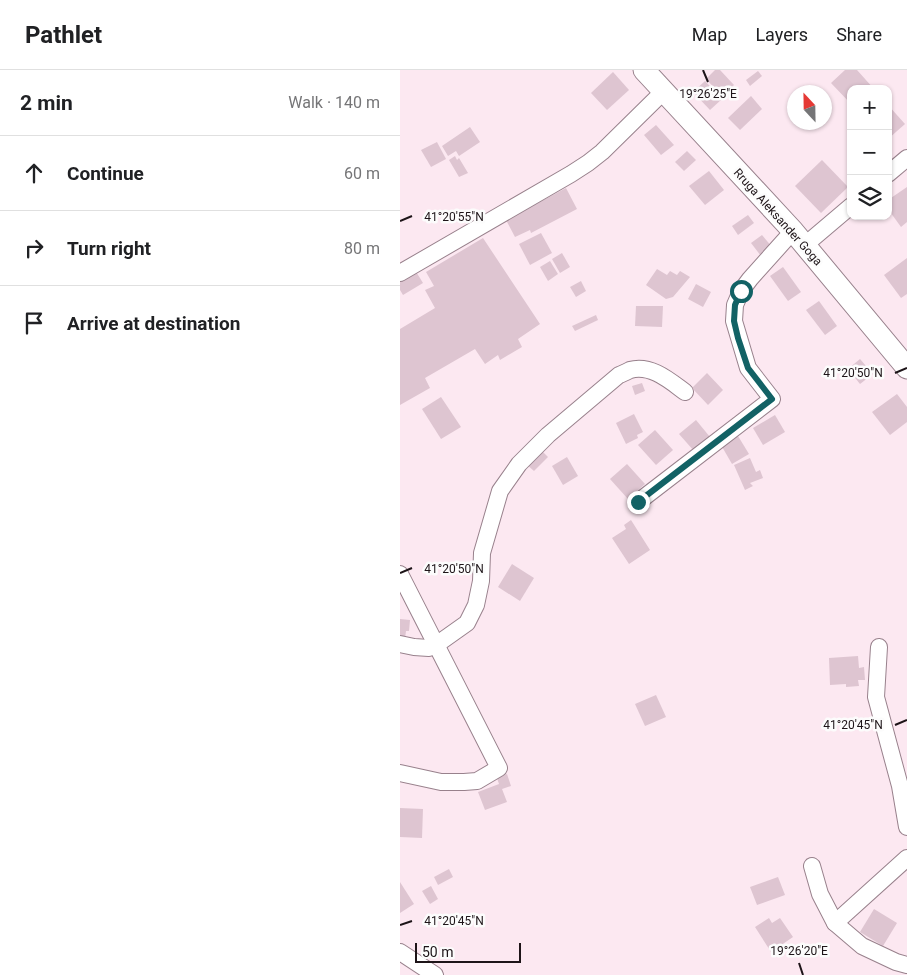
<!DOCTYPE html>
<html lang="en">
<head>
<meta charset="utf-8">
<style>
	:root { --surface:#fff; --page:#f2f2f2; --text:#202124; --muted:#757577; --line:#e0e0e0 }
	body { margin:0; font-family:Roboto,sans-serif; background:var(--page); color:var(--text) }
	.controls { position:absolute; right:15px; top:15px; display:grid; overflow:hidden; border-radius:10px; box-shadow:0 1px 4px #0004 }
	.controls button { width:45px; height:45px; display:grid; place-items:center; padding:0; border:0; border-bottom:1px solid var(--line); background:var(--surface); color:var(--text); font:25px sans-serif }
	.compass { position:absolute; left:387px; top:15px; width:45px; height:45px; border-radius:50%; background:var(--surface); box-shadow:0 1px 4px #0004; rotate:338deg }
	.scale { position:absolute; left:15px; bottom:12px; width:106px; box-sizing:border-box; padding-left:5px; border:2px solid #1d1418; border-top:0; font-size:14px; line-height:18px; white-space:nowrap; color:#1d1418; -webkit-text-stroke:4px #fcfcfc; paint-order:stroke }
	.stop { position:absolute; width:15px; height:15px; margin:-11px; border:4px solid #126265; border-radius:50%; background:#fff }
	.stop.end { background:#126265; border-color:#fff; box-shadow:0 1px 5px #0008 }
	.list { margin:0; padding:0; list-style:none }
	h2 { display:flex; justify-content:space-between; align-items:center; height:65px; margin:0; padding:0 20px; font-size:21px }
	h2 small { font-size:16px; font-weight:400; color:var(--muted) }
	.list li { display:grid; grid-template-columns:32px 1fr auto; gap:15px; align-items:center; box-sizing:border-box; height:75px; padding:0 20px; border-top:1px solid var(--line) }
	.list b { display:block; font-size:19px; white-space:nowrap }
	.list em { font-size:16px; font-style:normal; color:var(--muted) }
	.icon { flex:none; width:28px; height:28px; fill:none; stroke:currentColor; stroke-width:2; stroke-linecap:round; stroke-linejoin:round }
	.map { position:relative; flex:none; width:507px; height:905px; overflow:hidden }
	header { display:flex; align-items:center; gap:30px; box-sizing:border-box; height:70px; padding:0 25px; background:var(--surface); border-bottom:1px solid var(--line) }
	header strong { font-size:24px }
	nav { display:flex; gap:28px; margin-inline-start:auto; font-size:18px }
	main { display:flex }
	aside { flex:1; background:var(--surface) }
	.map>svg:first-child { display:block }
	.building { fill:#dec5d1 }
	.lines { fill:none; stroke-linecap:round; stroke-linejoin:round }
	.minor-casing { stroke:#98818c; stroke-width:18 }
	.major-casing { stroke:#98818c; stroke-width:23 }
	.minor { stroke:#fff; stroke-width:16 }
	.major { stroke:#fff; stroke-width:21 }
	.route { stroke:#126265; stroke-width:6 }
	.ticks { fill:none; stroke:#1d1418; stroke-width:2 }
	.labels { text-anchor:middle; stroke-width:5; stroke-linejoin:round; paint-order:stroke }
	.street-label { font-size:12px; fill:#1d1418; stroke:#fcfcfc }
	.ticks-label { font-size:12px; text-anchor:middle; fill:#1d1418; stroke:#fcfcfc; stroke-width:5; stroke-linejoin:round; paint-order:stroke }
</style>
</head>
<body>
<header>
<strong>Pathlet</strong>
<nav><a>Map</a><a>Layers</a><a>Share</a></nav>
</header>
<main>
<aside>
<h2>2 min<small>Walk · 140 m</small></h2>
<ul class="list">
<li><svg class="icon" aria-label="ahead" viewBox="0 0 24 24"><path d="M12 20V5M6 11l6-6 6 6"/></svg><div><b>Continue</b></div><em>60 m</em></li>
<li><svg class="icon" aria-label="right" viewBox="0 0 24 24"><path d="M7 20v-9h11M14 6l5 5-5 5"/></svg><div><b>Turn right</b></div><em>80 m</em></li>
<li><svg class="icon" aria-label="arrive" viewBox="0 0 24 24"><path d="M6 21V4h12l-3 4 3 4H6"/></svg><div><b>Arrive at destination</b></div></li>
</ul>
</aside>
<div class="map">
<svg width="507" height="905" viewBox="0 0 507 905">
	<rect width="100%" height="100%" fill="#fce8f1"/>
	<g class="building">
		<path d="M315 0H320L334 15 322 26 306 9Z"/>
		<path d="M445 0H457L474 19H451V34L431 13Z"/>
		<path d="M358 1 362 6 350 16 346 10Z"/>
		<path d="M213 2 229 20 207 40 191 23Z"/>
		<path d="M305 11 322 29 310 40 293 22Z"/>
		<path d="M351 26 362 39 340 60 328 48Z"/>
		<path d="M488 35 505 54 488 69Z"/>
		<path d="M256 55 274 75 261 85 244 65Z"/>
		<path d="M70 57 80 72 59 86 56 81 48 86 42 76Z"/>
		<path d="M37 72 46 89 31 97 21 80Z"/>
		<path d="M287 81 296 90 284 101 275 92Z"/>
		<path d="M55 86 57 90 59 88 68 103 59 107 49 90Z"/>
		<path d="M422 90 448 117 421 143 395 116Z"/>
		<path d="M309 101 324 120 305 135 289 116Z"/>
		<path d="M507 117V152L501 157 488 139V130Z"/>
		<path d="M166 118 177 139 131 163 130 160 115 167 106 150Z"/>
		<path d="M348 145 354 153 338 165 332 156Z"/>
		<path d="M141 163 152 183 130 195 119 174Z"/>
		<path d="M362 165 372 177 361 186 351 173Z"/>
		<path d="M83 168 140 254 118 269 122 277 100 290 98 285 85 294 75 279 25 308 30 318 0 335V259L35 238 25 220 34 216 26 202Z"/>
		<path d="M162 183 170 197 160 203 152 189Z"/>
		<path d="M507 188V224L501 228 484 205Z"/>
		<path d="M150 191 158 204 148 211 140 197Z"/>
		<path d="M383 197 401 222 388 231 370 206Z"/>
		<path d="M257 199 267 205 270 201 277 205 280 201 290 207 273 227 266 229 246 215Z"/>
		<path d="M15 200 23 213 3 225 0 220V209Z"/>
		<path d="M181 211 186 221 176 227 170 217Z"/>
		<path d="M296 214 311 222 303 237 288 229Z"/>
		<path d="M419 231 437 256 425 265 406 240Z"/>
		<path d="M236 236H263L262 257 235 256Z"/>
		<path d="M196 245 198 250 175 261 172 256Z"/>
		<path d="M460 289 473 304 460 314 448 299Z"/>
		<path d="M307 303 323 320 308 335 292 318Z"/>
		<path d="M242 313 245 321 235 325 232 316Z"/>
		<path d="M497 324 507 337V352L490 365 472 342Z"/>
		<path d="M41 327 61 357 41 369 22 339Z"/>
		<path d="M234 344 243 362 237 365 238 368 226 374 216 353Z"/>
		<path d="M375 345 385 362 363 375 353 358Z"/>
		<path d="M296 350 310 367 294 381 279 364Z"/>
		<path d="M255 360 273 380 256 395 238 375Z"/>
		<path d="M338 366 349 384 332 394 321 375Z"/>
		<path d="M141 380 148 387 134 401 126 394Z"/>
		<path d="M167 387 178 406 163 415 152 396Z"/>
		<path d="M350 388 356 402 360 400 363 408 350 413 353 416 345 420 334 395Z"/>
		<path d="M227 394 245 414 228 429 210 409Z"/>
		<path d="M231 450 250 480 229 494 212 468 226 459 224 455Z"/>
		<path d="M112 494 134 508 120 531 98 517Z"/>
		<path d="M0 549 10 550 9 561H6L5 569H0Z"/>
		<path d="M458 586 459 598 464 597 465 610H458L459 616 446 617V614L430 615 429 588Z"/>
		<path d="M256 625 266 647 245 656 235 634Z"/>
		<path d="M107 704 111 716 102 719 107 732 85 740 78 722 99 714 97 708Z"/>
		<path d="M0 738 23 739 22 768 0 767Z"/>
		<path d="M49 799 53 807 38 815 34 807Z"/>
		<path d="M378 807 385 825 357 835 350 817Z"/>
		<path d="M0 812 14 834 0 843Z"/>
		<path d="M31 816 38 829 30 834 22 821Z"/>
		<path d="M474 839 497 853 483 876 460 862Z"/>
		<path d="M369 848 372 853 380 848 393 867 371 882 355 857Z"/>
	</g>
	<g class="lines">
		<defs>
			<g id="minor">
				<path d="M488 104 507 88"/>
				<path d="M405 175 451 136"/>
				<path d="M0 203 171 104 188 93 202 82 264 21"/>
				<path d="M238 432 372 329 348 298 334 251 335 235 341 221 350 209 393 161"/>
				<path d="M0 504 99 698 77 711 64 712H41L0 703"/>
				<path d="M0 574 14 577 29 578 36 575 67 553 76 535 81 511 82 483 100 421 119 394 148 365 219 305C222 304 226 302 230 300 251 294 270 311 285 322"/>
				<path d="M479 577 476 627 500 716 507 757"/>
				<path d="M412 796 420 824 435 853 462 876 496 892 507 895"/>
				<path d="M435 853 507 788"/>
				<path d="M0 882 35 905"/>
			</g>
			<path id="major" d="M244 0 393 161 507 298"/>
		</defs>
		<use href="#minor" class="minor-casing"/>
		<use href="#major" class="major-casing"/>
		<use href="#minor" class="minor"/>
		<use href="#major" class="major"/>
	</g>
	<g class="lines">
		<path class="route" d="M238 432 372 329 348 298 338 268 334 251 335 235 341 221"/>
	</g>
	<path class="ticks" d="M303 0 308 12M0 151 12 146M495 303 507 298M0 503 12 498M495 655 507 650M0 855 12 851M399 893 403 905"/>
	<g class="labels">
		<g class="street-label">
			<text transform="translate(378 147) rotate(48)" y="4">Rruga Aleksander Goga</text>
		</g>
	</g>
	<g class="ticks-label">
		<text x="308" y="28">19°26'25"E</text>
		<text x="54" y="151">41°20'55"N</text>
		<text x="453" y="307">41°20'50"N</text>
		<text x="54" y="503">41°20'50"N</text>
		<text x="453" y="659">41°20'45"N</text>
		<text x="54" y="855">41°20'45"N</text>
		<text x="399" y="885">19°26'20"E</text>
	</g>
</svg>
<div class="controls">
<button>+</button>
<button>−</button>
<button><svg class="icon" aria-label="layers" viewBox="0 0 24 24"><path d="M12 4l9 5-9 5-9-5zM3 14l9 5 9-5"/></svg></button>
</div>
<svg class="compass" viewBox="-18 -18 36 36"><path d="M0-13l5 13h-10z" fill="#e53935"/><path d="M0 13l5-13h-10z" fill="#757577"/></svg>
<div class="scale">50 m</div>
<div class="stop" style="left:341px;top:221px"></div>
<div class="stop end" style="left:238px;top:432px"></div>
</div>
</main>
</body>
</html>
